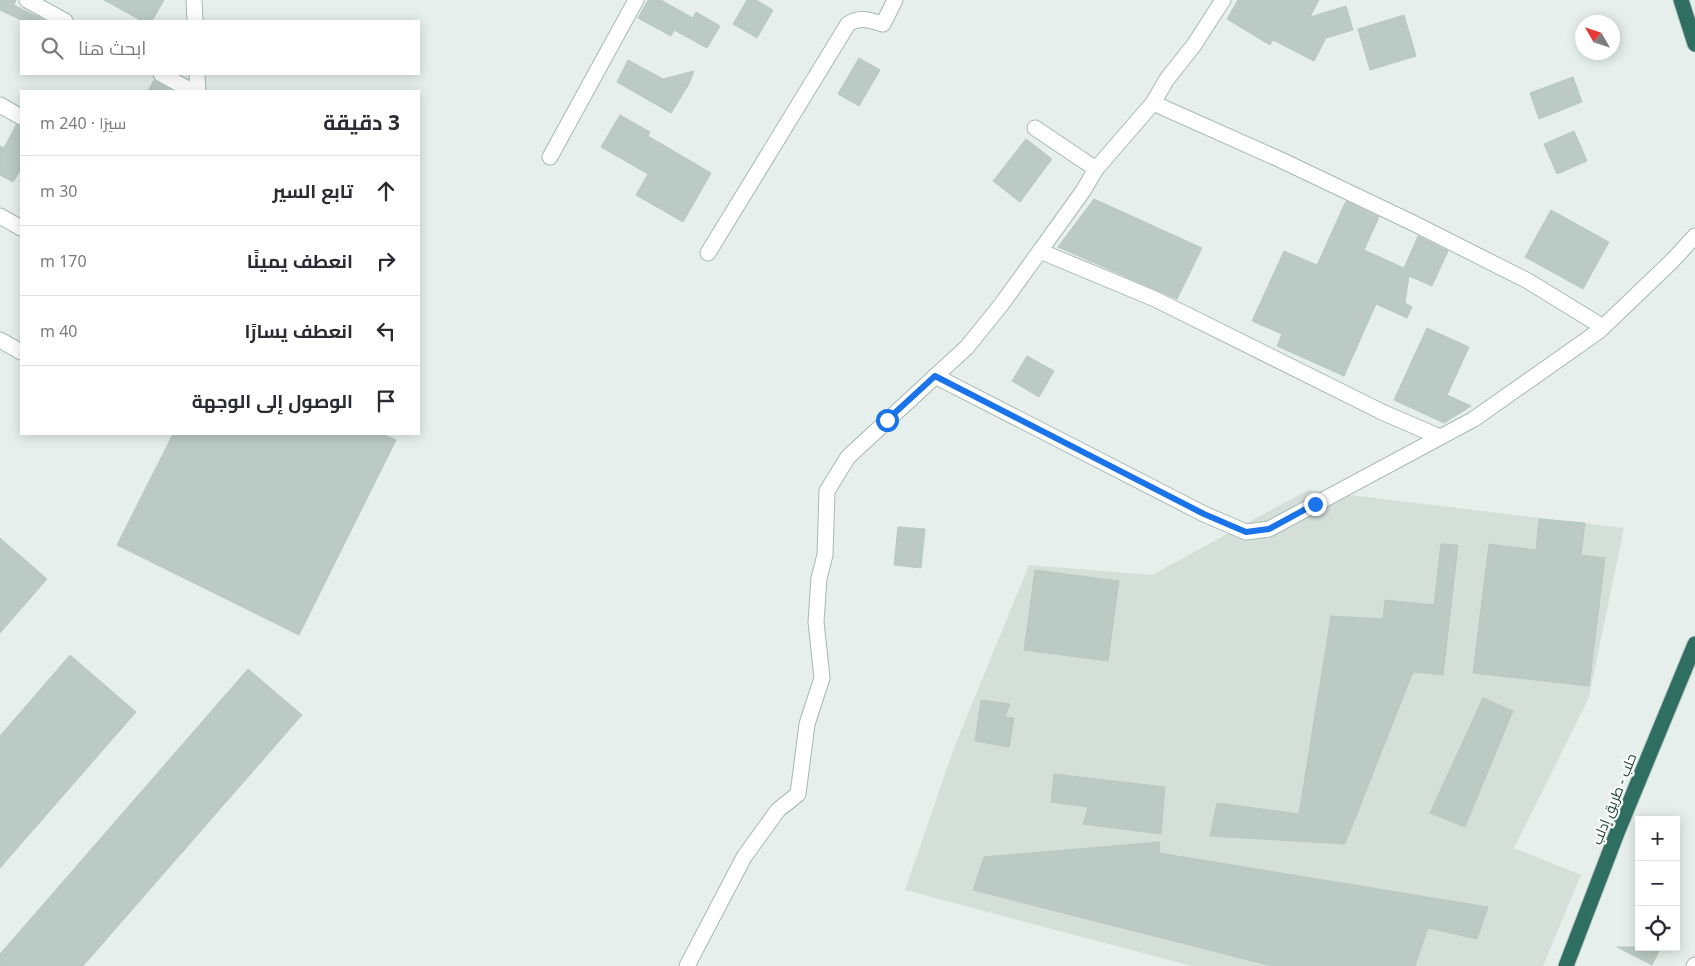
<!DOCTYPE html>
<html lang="ar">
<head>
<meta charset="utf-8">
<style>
	:root { --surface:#fff; --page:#f2f2f3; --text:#2b2b33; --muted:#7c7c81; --line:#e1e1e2 }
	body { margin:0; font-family:"Noto Sans",Cairo,sans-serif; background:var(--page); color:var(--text); direction:rtl }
	.controls { position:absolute; right:15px; bottom:15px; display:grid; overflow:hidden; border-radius:0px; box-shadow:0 2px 12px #0003 }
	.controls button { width:45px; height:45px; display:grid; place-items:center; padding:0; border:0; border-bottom:1px solid var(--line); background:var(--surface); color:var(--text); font:25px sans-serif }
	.compass { position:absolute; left:1575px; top:15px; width:45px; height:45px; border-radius:50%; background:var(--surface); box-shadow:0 2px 12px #0003; rotate:309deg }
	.stop { position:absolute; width:15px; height:15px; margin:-11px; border:4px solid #1a73e8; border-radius:50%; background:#fff }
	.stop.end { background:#1a73e8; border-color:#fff; box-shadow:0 1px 5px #0008 }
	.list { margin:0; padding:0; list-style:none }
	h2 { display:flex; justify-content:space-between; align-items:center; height:65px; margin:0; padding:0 20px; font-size:21px }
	h2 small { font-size:16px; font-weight:400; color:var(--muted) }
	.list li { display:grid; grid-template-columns:32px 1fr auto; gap:15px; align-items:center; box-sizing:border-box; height:70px; padding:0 20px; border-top:1px solid var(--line) }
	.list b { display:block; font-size:19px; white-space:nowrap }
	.list em { font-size:16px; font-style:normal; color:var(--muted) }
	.icon { flex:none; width:28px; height:28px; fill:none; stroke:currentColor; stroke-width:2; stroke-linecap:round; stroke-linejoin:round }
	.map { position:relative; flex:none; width:1695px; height:966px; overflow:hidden; direction:ltr }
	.search { position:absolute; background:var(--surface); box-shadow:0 2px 12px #0003; left:20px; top:20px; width:400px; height:55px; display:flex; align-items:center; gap:12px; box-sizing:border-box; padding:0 18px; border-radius:0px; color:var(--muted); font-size:19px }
	.panel { position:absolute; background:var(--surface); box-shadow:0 2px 12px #0003; left:20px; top:90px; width:400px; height:345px; border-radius:0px; direction:rtl }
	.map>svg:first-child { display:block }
	.built { fill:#d4dfda }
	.building { fill:#bbcac4; stroke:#b8c9c2 }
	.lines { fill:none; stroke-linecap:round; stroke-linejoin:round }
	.minor-casing { stroke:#a8b8b2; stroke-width:17 }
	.highway-casing { stroke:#c2cac8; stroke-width:17 }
	.minor { stroke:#fff; stroke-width:15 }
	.highway { stroke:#2f6f62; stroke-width:15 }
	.route { stroke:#1a73e8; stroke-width:6 }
	.labels { text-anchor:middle; stroke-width:4.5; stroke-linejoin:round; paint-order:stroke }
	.street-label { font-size:14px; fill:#24423a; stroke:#f7fbf9 }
</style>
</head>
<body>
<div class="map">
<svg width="1695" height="966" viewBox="0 0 1695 966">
	<rect width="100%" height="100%" fill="#e6efeb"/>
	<path class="built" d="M1308 490 1624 528 1589 697 1514 848 1581 875 1543 966H1192L905 890 954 748 1029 565 1152 575Z"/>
	<g class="building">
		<path d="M0 0H16L14 5 46 21H23L0 10Z"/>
		<path d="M104 0H164L152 21H142Z"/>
		<path d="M648 0H661L693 18 696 12 720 26 707 48 674 30 671 36 638 18Z"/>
		<path d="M747 0H756L773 10 757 38 733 24Z"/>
		<path d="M1238 0H1319L1310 17 1346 6 1353 30 1326 38 1314 61 1273 40 1270 45 1227 19Z"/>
		<path d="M1404 15 1416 56 1370 70 1358 29Z"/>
		<path d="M859 58 880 70 859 106 838 94Z"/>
		<path d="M628 60 663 79 694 71 689 84 671 113 617 82Z"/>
		<path d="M1573 77 1582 102 1539 119 1530 93Z"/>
		<path d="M154 80 156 82 173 91H148Z"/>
		<path d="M620 115 650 132 648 136 711 173 683 222 636 195 648 174 601 147Z"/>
		<path d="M16 125 21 126V169L13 182 0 175V146L4 148Z"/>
		<path d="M1574 131 1587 161 1557 174 1544 144Z"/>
		<path d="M1026 139 1052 159 1020 202 993 181Z"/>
		<path d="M1094 199 1202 248 1177 299 1058 247Z"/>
		<path d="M1346 201 1379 217 1364 250 1404 268 1418 236 1448 251 1432 286 1409 276 1405 303 1412 307 1407 318 1376 304 1344 376 1277 346 1282 334 1252 321 1284 251 1317 265Z"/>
		<path d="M1551 210 1609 242 1583 289 1525 257Z"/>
		<path d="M1427 328 1469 347 1447 395 1471 406 1444 423 1394 400Z"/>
		<path d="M1027 356 1054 371 1039 397 1012 381Z"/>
		<path d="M173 434H382L396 440 299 635 117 545Z"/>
		<path d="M1539 519 1585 523 1581 555 1605 558 1589 686 1473 673 1489 544 1536 550Z"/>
		<path d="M898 527 925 529 921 568 894 565Z"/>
		<path d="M0 538 47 579 0 633Z"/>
		<path d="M1441 544 1458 545 1443 675 1413 672 1345 844 1210 836 1217 803 1299 814 1331 616 1383 619 1385 600 1434 605Z"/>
		<path d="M1035 570 1119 581 1108 661 1024 650Z"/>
		<path d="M70 655 136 712 0 868V736Z"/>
		<path d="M248 669 302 715 83 966H0V954Z"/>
		<path d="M1483 698 1513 711 1465 827 1430 813Z"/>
		<path d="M981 700 1010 704 1005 717 1014 718 1009 747 975 741Z"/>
		<path d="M1054 774 1165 787 1161 834 1083 824 1088 807 1051 802Z"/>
		<path d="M1160 842 1159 853 1488 907 1477 939 1428 928 1415 966H1272L973 890 984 857Z"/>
		<path d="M1617 947H1661L1652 965Z"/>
	</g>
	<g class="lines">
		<defs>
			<g id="minor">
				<path d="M27 0 65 21"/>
				<path d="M194 0 195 21"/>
				<path d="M161 74 192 91"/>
				<path d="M197 74 198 91"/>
				<path d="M1153 103 1281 160 1413 223 1528 281 1603 327"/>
				<path d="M0 105 21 117"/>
				<path d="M1035 128 1096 169"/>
				<path d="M550 157 636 0"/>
				<path d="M0 216 21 228"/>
				<path d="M1040 251 1083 191 1096 169 1153 103 1167 79 1194 45 1223 0"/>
				<path d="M708 253 848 24C860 16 869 20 883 24L895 0"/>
				<path d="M0 340 21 352"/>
				<path d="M935 376 1204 514 1246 532 1269 529 1474 419 1599 331 1673 260 1695 236"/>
				<path d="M687 966 744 857 778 810 798 794 807 724 822 678 816 622 819 578 825 555 827 491 848 457 967 347 1001 305 1040 251 1155 299 1382 412 1440 437"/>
				<path d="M1694 966 1695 965"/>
			</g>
			<g id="highway">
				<path d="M1681 0 1695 44"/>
				<path d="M1566 966 1617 833 1695 644"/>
			</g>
		</defs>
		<use href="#minor" class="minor-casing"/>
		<use href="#highway" class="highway-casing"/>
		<use href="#minor" class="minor"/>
		<use href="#highway" class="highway"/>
	</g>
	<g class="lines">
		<path class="route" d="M887 420 935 376 1204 514 1246 532 1269 529 1315 504"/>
	</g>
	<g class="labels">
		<g class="street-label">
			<text transform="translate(1614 799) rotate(-68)" y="5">حلب - طريق إدلب</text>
		</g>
	</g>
</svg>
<div class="controls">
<button>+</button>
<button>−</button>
<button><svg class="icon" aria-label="locate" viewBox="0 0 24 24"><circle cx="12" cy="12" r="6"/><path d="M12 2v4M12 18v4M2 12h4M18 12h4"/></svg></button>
</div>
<svg class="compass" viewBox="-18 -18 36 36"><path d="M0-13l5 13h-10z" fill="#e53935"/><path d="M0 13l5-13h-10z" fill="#7c7c81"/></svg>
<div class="stop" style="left:887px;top:420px"></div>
<div class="stop end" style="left:1315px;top:504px"></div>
<div class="search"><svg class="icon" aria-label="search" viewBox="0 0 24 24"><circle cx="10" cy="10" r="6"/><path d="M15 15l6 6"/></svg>ابحث هنا</div>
<section class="panel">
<h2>3 دقيقة<small>سيرًا · 240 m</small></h2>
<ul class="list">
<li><svg class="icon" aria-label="ahead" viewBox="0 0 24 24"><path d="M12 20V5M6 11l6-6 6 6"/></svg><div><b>تابع السير</b></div><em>30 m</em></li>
<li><svg class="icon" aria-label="right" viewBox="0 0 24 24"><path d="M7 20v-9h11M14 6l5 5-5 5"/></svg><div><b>انعطف يمينًا</b></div><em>170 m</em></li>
<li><svg class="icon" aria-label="left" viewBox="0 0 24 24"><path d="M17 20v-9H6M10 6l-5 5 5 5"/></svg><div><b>انعطف يسارًا</b></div><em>40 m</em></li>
<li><svg class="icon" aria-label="arrive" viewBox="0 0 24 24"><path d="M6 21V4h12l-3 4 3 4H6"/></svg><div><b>الوصول إلى الوجهة</b></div></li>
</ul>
</section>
</div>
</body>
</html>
